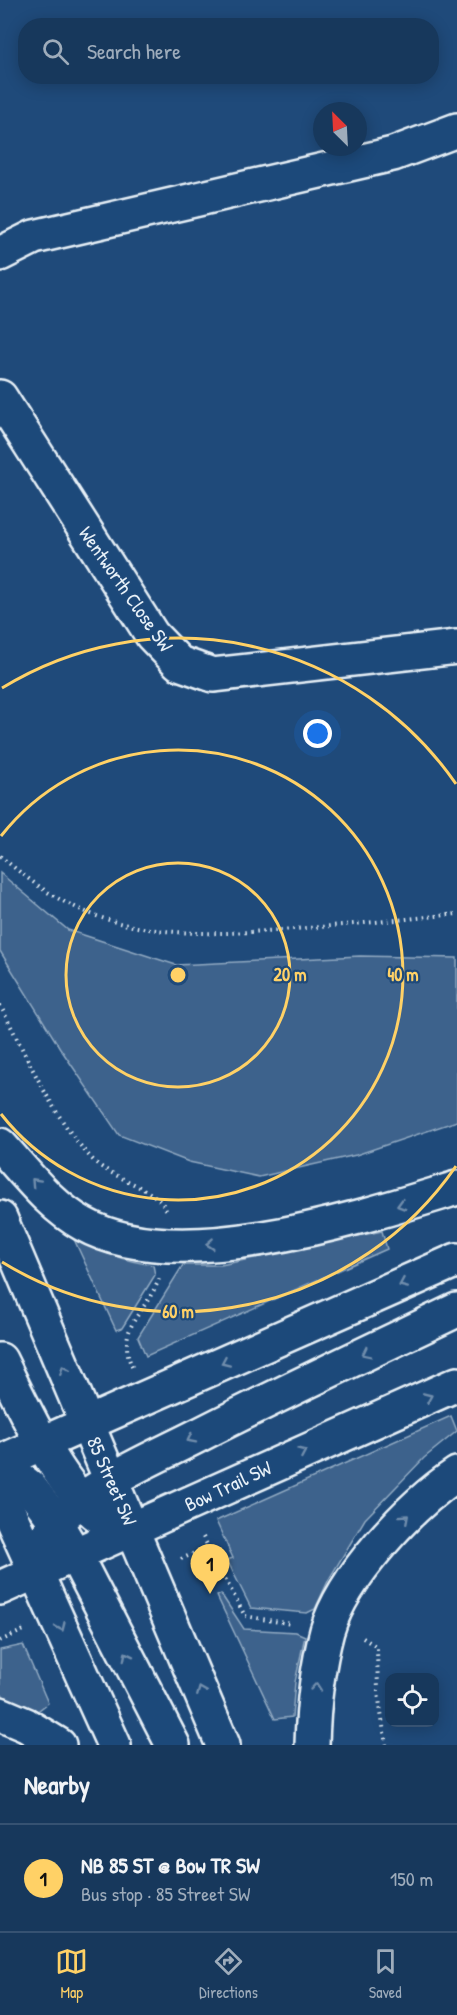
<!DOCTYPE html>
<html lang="en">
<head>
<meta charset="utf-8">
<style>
	:root { --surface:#17385c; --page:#244365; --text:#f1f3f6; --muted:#9eacbb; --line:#365272; --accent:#ffd166 }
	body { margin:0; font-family:"Patrick Hand",sans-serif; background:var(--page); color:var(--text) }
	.controls { position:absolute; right:18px; bottom:18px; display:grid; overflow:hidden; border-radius:12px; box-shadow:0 3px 15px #0003 }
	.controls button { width:54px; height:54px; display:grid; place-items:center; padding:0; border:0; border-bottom:2px solid var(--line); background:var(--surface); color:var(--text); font:30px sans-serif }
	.compass { position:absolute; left:313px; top:102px; width:54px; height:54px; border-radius:50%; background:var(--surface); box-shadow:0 3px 15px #0003; rotate:336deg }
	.you { position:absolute; left:318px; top:734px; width:21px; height:21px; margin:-15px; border:4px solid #fff; border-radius:50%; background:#1a73e8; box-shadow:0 0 0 9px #1a73e833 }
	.badge { display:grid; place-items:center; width:39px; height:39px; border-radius:50%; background:var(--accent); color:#111; font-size:20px; font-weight:700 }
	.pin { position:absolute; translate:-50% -50px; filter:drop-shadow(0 2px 3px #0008) }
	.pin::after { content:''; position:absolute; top:32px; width:21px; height:18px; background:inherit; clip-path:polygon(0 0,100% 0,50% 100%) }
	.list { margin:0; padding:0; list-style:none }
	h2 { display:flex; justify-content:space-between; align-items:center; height:78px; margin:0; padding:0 24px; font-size:26px }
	h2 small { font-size:20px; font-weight:400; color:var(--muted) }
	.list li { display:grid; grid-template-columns:39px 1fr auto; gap:18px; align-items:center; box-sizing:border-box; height:108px; padding:0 24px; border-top:2px solid var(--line) }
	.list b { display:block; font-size:22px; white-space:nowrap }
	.list p { margin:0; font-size:20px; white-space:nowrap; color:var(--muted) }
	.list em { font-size:20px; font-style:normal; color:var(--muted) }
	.icon { flex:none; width:33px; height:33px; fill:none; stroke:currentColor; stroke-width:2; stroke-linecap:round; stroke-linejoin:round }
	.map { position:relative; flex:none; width:457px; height:1745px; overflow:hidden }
	.search { position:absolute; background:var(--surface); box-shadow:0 3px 15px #0003; left:18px; right:18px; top:18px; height:66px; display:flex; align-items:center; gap:15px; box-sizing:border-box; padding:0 21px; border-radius:24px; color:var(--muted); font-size:22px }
	.sheet { height:186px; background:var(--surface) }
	nav { display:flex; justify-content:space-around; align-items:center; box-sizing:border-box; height:84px; border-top:2px solid var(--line); background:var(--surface); font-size:16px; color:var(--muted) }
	nav a { display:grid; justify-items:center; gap:3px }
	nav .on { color:var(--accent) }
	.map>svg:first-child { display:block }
	.green { fill:#3c628c; stroke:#92aac2; stroke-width:1.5 }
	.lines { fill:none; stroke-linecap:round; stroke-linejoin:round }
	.minor-casing { stroke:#e8f1f8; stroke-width:38 }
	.secondary-casing { stroke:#e8f1f8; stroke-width:38 }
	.path { stroke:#e8f1f8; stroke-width:4; stroke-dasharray:1.5 4.5; stroke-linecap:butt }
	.minor { stroke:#1f4a7a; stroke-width:33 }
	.secondary { stroke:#1f4a7a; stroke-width:33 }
	.oneway { stroke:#6f8dac }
	.ring { fill:none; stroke:#ffd166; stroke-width:3 }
	.labels { text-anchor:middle; stroke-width:4.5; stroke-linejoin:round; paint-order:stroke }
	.street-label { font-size:20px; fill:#e8f1f8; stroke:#1f4a7a }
	.centre { fill:#ffd166; stroke:#1f4a7a; stroke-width:3 }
	.ring-label { font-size:18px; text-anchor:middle; font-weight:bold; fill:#ffd166; stroke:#1f4a7a; stroke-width:4.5; stroke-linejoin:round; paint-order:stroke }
</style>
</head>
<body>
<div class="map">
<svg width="457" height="1745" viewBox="0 0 457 1745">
	<rect width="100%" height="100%" fill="#1f4a7a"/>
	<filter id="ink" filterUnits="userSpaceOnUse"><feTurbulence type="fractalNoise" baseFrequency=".0167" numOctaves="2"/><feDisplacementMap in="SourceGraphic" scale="12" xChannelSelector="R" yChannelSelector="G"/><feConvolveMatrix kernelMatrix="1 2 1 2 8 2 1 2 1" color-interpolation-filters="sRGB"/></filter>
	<g filter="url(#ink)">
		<g class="green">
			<path d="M0 873 68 930 176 965 360 956 457 958V1121L356 1155 259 1177 189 1162 119 1135 60 1048 0 951Z"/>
			<path d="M382 1231 387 1249 146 1356 138 1337 183 1265H221Z"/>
			<path d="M73 1237C100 1252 123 1261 153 1265L155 1275 122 1328 116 1330Z"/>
			<path d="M451 1416 457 1431 424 1458 365 1519 329 1579 315 1609 307 1613 251 1608 227 1560 233 1558 216 1521Z"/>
			<path d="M221 1594 244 1629 296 1632 305 1636 295 1682 292 1717 275 1719 217 1596Z"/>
			<path d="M23 1645 48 1703 35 1713 0 1694V1650Z"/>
		</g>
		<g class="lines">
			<defs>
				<g id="minor">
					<path d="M0 254 34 237 393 154 457 130"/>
					<path d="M0 397 152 635 179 663 213 675 457 647"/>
				</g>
				<g id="secondary">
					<path d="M0 1145C25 1172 50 1206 83 1224 177 1277 359 1218 457 1188"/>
					<path d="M0 1218 223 1745"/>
					<path d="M0 1360C23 1406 60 1491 103 1519 111 1525 124 1526 134 1529"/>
					<path d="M0 1462 457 1260"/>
					<path d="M0 1470 12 1473 29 1486 51 1515 75 1555 173 1745"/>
					<path d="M0 1493 114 1745"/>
					<path d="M36 1573C40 1556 44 1536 56 1523 92 1483 148 1461 195 1437 281 1393 369 1352 457 1310"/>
					<path d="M0 1588 457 1384"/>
					<path d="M0 1714 26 1725 59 1745"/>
					<path d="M312 1745C313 1707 317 1668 327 1631 343 1577 410 1505 457 1474"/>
				</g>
			</defs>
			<use href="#minor" class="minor-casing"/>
			<use href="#secondary" class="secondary-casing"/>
			<g class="path">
				<path d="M0 856C22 874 45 893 71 905 145 942 227 934 307 928 357 924 407 919 457 914"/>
				<path d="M0 1005C28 1058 53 1119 95 1162 111 1177 161 1191 166 1210"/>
				<path d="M132 1367C115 1326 145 1315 159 1279"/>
				<path d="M203 1537 245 1616 291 1624"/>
				<path d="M181 1559 208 1547"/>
				<path d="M363 1638 377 1647 378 1693 386 1745"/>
				<path d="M0 1641 24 1630"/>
			</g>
			<use href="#minor" class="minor"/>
			<use href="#secondary" class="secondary"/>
		</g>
		<defs><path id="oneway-chevron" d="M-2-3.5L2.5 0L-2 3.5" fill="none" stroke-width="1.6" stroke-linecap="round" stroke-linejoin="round" transform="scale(1.5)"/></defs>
		<g class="oneway">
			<use href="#oneway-chevron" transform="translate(35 1182) rotate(-133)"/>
			<use href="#oneway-chevron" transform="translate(401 1205) rotate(164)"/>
			<use href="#oneway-chevron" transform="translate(210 1244) rotate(176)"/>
			<use href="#oneway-chevron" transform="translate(403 1284) rotate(156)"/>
			<use href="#oneway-chevron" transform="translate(366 1353) rotate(154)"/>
			<use href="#oneway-chevron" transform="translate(225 1362) rotate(156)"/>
			<use href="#oneway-chevron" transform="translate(64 1370) rotate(-112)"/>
			<use href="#oneway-chevron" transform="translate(428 1397) rotate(-23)"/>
			<use href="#oneway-chevron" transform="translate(191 1439) rotate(153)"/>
			<use href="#oneway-chevron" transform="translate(302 1452) rotate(-24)"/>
			<use href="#oneway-chevron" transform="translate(405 1518) rotate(-42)"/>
			<use href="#oneway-chevron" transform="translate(61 1627) rotate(66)"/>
			<use href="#oneway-chevron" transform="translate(127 1656) rotate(-117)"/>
			<use href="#oneway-chevron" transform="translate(316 1687) rotate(-85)"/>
			<use href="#oneway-chevron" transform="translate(201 1691) rotate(-112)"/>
		</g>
	</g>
	<g class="ring">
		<circle cx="178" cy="975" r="112"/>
		<path d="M1 836A225 225 0 1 1 1 1114"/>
		<path d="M456 1166A337 337 0 0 1 2 1262M2 688A337 337 0 0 1 456 784"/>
	</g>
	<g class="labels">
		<g class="street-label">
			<text transform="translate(126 589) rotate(55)" y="7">Wentworth Close SW</text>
			<text transform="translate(112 1481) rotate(66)" y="7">85 Street SW</text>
			<text transform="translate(228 1486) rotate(-25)" y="7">Bow Trail SW</text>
		</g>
	</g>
	<circle cx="178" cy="975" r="9" class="centre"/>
	<g class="ring-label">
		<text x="290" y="981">20 m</text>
		<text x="403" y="981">40 m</text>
		<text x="178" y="1318">60 m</text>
	</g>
</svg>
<div class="controls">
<button><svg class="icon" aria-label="locate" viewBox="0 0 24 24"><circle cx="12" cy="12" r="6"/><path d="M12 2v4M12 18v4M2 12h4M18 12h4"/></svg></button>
</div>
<svg class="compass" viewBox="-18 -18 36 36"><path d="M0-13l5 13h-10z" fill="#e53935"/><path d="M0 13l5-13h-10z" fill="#9eacbb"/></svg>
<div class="you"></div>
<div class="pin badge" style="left:210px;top:1594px">1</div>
<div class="search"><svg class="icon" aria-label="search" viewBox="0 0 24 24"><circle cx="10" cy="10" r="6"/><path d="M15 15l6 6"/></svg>Search here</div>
</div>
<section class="sheet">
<h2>Nearby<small></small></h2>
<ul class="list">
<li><span class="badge">1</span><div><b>NB 85 ST @ Bow TR SW</b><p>Bus stop · 85 Street SW</p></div><em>150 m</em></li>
</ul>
</section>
<nav>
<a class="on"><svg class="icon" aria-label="map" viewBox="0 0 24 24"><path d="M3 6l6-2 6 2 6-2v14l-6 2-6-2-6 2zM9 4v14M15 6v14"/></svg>Map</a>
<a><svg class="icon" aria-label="directions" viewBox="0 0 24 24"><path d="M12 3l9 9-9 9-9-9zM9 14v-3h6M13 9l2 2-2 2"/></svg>Directions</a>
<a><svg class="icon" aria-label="saved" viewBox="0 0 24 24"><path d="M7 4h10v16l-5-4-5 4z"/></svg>Saved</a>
</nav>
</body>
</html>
